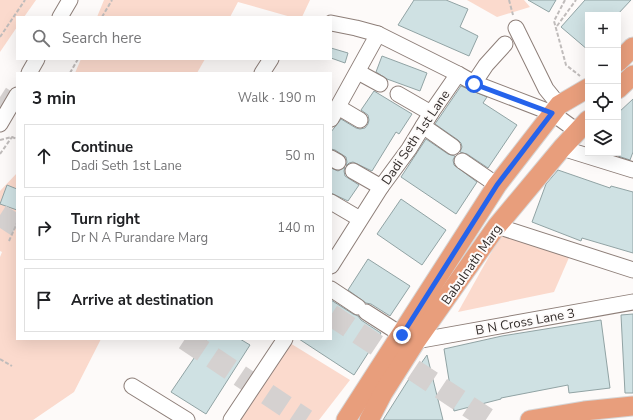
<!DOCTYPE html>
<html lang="en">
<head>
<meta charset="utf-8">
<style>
	:root { --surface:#fff; --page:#f6f6f6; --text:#202124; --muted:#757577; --line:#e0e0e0 }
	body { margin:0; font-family:"Nunito Sans",sans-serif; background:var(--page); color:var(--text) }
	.controls { position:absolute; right:12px; top:12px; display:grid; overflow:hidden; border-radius:0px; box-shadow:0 4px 16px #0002 }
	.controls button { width:36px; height:36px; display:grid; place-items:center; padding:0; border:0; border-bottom:1px solid var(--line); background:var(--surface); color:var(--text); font:20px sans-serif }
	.stop { position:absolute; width:12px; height:12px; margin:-9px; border:3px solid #2563eb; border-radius:50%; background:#fff }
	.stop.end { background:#2563eb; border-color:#fff; box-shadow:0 1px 4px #0008 }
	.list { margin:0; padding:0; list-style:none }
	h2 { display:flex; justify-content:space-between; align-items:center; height:52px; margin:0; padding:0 16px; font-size:17px }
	h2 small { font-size:13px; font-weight:400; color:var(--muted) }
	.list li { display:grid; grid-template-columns:26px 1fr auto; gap:12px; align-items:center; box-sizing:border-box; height:64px; margin:0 8px 8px; padding:0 8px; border:1px solid var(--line); border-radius:0px }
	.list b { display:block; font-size:15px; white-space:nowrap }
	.list p { margin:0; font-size:13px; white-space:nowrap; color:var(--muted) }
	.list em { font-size:13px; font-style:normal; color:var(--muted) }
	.icon { flex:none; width:22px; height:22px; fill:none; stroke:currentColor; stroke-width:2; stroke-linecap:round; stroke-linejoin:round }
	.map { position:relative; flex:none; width:633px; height:420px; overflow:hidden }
	.search { position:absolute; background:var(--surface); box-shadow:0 4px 16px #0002; left:16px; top:16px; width:316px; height:44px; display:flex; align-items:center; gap:10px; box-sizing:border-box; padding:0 14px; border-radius:0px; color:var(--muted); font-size:15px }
	.panel { position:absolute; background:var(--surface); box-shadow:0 4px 16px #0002; left:16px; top:72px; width:316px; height:268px; border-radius:0px }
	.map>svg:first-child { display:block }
	.green { fill:#fbdacd }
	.building { fill:#cfe1e3; stroke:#91a3a4 }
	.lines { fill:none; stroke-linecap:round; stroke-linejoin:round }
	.highway-tunnel { stroke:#d5d1d0; stroke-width:22; stroke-dasharray:22 11; stroke-linecap:butt }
	.minor-casing { stroke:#8e7f79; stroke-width:17 }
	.major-casing { stroke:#d6d5d5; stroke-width:21 }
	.path { stroke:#c0bcbb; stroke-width:2; stroke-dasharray:4 2; stroke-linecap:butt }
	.minor { stroke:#fff; stroke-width:15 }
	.major { stroke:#e89e7c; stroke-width:19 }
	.route { stroke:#2563eb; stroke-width:5 }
	.labels { text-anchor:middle; stroke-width:4; stroke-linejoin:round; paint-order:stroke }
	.street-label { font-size:13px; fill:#342e2c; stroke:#fdfaf9 }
</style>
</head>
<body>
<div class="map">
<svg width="633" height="420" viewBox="0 0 633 420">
	<rect width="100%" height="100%" fill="#fdfaf9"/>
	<g class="green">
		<path d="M0 0H36L24 17H17V27L0 52Z"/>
		<path d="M104 0H310L302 17H291L238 2 230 17H97Z"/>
		<path d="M467 0H524L530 7 497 17Z"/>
		<path d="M81 59H205L197 73H75Z"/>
		<path d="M17 173V339H101L74 392 33 420H0V257L2 252 0 251V191Z"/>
		<path d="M501 235 571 253 554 292 458 312Z"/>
		<path d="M285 340 350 380 319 420H236Z"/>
	</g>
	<g class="building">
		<path d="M414 0H446L468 9 460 27 478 36 469 56 398 25Z"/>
		<path d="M528 0H556L549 12Z"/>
		<path d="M585 0H631L617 15H588V50L561 27Z"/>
		<path d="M331 48 348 53 345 63 331 58Z"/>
		<path d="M382 56 427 73 420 91 387 79 376 72Z"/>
		<path d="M461 86 487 97 483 103 517 125 488 168 467 154 460 152 462 147 461 143 458 140 435 124Z"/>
		<path d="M374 91 412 114 399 134 396 132 372 171 353 162 349 163 346 166 347 162 346 157 335 150 331 149V132L341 119 356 128 360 129 365 128 368 124 369 120 368 115 361 110Z"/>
		<path d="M633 99V152L630 160 618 156V113Z"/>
		<path d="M426 139 448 154 455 156 453 160 454 165 477 182 456 214 401 177Z"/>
		<path d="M345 167 344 171 345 176 359 185 348 201 331 193V168L338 171Z"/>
		<path d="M558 170 610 188 611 186 633 192V253L582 238 581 241 532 222 546 184Z"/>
		<path d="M7 185 17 189V210L0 204Z"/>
		<path d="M401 199 446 230 422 265 377 234Z"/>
		<path d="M368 259 410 286 390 316 371 304 366 303 348 290Z"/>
		<path d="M331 300 353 314 358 316 361 320 381 333 354 375 299 339H331Z"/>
		<path d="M633 314V393H625L621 315Z"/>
		<path d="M601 320 610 388 569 393 568 385 501 398V399L454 411 444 349 502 336Z"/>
		<path d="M207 339H240L250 345 206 414 171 392Z"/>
		<path d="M427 355 443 420H383L414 371 415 372Z"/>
	</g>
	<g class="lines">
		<g class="highway-tunnel">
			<path d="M0 97 17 108"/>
			<path d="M0 215 17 226"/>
			<path d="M331 315 489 420"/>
			<path d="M185 339 306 420"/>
		</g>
		<defs>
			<g id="minor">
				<path d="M60 17 70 0"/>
				<path d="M331 23 356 28 378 34 458 74 474 83 552 113 577 131"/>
				<path d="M516 28 546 89 559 105"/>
				<path d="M358 72 380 84"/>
				<path d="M29 73 37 59"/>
				<path d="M262 73 271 59"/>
				<path d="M474 83 486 65 505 44"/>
				<path d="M398 94 431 113"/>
				<path d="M338 107 360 120"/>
				<path d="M331 119 378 34"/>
				<path d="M0 124 17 95"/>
				<path d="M423 126 453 147"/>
				<path d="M562 148 633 170"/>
				<path d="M331 158 338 162"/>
				<path d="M462 161 497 185"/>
				<path d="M353 171 381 187"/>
				<path d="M331 202 360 219"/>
				<path d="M497 226 633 270"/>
				<path d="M331 266 381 187 409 149 431 113 458 74"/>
				<path d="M331 289 358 307"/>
				<path d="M366 312 402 335"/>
				<path d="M416 341 633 302"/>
				<path d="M132 386 187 420"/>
				<path d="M231 420 285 339"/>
			</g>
			<g id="major">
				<path d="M618 62 633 47"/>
				<path d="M618 89 633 75"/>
				<path d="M346 420 497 185 559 105 588 88"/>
				<path d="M369 420 383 393 416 341 497 226 562 148 588 120"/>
				<path d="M530 420 584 411 633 406"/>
			</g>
		</defs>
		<use href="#minor" class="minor-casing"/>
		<use href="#major" class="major-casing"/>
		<g class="path">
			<path d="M509 0 513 15"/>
			<path d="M565 0 554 21 566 65 580 76"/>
			<path d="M102 17 112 0"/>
			<path d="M557 26 576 0"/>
			<path d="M0 37 25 0"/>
			<path d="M70 73 78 59"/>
			<path d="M0 140 12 137 17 139"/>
			<path d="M0 154 12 137"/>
			<path d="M9 241 17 223"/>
			<path d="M0 359 12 366"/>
		</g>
		<use href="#minor" class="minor"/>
		<use href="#major" class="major"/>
	</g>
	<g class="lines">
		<path class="route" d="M402 335 497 185 552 113 474 84"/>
	</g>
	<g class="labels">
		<g class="street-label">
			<text transform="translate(415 137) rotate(-56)" y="5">Dadi Seth 1st Lane</text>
			<text transform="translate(471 264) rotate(-55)" y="5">Babulnath Marg</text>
			<text transform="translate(525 321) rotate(-10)" y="5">B N Cross Lane 3</text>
		</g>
	</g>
</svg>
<div class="controls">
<button>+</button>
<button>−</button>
<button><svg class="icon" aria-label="locate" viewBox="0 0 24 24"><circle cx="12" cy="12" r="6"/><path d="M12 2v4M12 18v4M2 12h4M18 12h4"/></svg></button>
<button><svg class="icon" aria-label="layers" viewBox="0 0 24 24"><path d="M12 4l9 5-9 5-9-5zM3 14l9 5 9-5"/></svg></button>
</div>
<div class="stop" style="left:474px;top:84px"></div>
<div class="stop end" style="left:402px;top:335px"></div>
<div class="search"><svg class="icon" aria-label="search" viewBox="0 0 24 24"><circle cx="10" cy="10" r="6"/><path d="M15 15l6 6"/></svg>Search here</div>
<section class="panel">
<h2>3 min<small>Walk · 190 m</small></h2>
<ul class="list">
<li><svg class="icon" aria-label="ahead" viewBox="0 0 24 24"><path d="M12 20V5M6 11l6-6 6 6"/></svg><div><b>Continue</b><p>Dadi Seth 1st Lane</p></div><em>50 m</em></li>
<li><svg class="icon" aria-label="right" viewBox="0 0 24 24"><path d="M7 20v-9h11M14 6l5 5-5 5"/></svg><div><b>Turn right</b><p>Dr N A Purandare Marg</p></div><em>140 m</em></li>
<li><svg class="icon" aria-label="arrive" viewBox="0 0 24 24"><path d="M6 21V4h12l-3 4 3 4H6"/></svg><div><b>Arrive at destination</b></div></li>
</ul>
</section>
</div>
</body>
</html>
